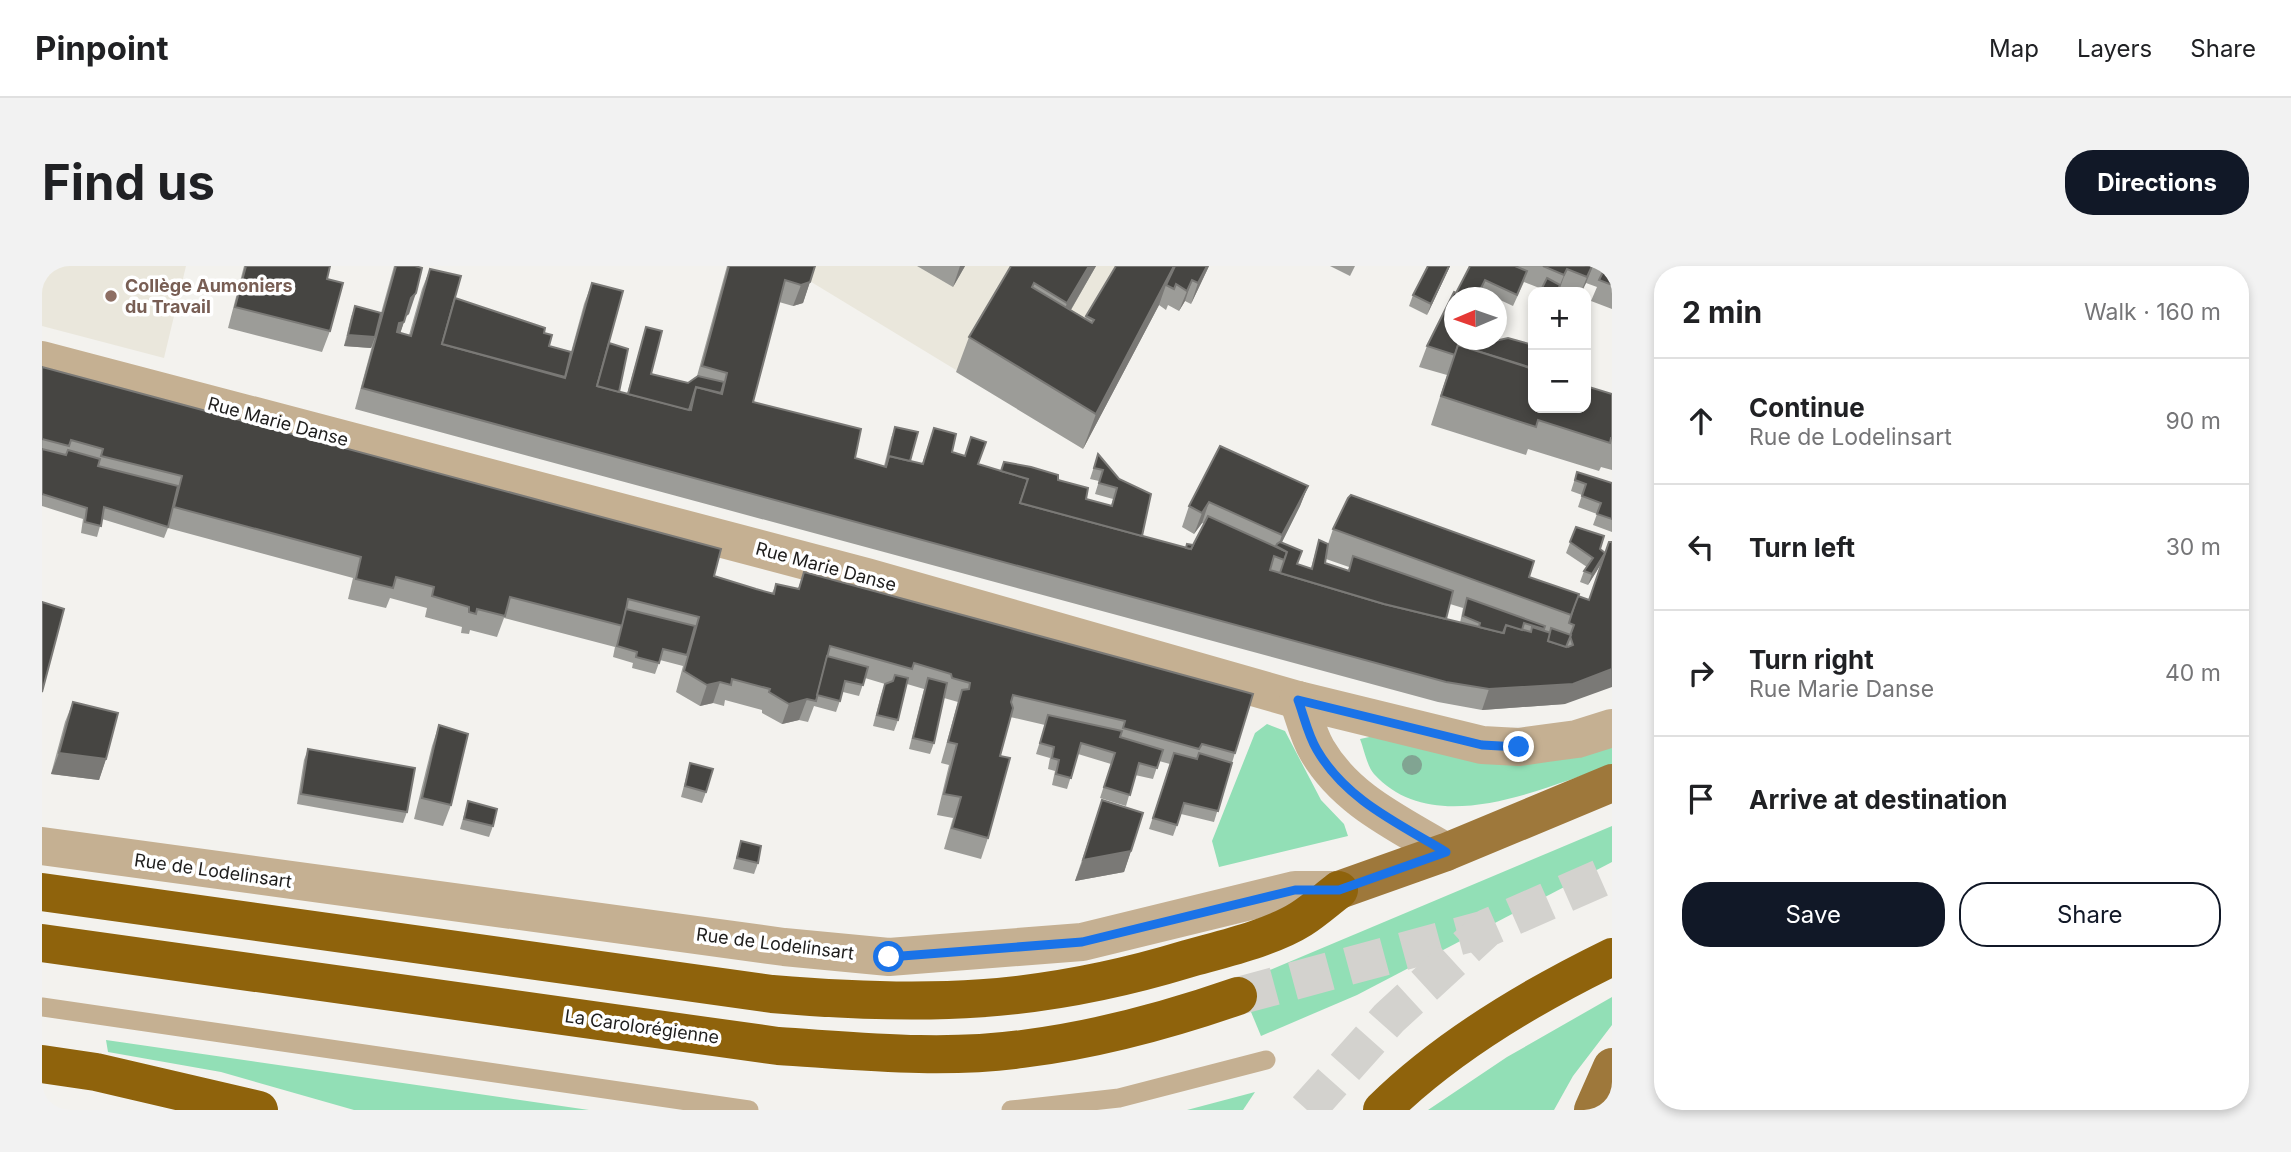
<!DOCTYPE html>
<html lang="en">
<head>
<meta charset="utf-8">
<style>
	:root { --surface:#fff; --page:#f2f2f2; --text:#202124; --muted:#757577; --line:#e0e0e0; --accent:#111827 }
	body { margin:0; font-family:Inter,sans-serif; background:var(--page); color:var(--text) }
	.controls { position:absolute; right:21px; top:21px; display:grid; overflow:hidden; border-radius:14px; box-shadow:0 4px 10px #0003 }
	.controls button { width:63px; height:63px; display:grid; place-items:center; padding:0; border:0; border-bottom:2px solid var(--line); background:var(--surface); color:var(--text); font:35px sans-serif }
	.compass { position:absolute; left:1402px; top:21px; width:63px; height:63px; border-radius:50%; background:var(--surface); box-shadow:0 4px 10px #0003; rotate:268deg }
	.stop { position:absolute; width:21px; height:21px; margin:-16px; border:5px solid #1a73e8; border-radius:50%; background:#fff }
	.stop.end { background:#1a73e8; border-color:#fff; box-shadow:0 2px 7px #0008 }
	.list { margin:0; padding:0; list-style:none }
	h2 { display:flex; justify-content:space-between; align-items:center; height:91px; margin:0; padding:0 28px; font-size:30px }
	h2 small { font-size:23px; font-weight:400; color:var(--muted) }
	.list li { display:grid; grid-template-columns:46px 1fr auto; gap:21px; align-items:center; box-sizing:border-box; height:126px; padding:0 28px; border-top:2px solid var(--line) }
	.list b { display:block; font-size:26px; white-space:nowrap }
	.list p { margin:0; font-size:23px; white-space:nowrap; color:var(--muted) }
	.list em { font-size:23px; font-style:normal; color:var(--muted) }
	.actions { display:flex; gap:14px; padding:21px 28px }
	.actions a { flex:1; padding:16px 0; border:2px solid var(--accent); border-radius:28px; text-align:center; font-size:24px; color:var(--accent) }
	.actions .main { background:var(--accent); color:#fff }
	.icon { flex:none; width:38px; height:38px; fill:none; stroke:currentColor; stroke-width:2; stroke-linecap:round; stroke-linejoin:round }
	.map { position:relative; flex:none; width:1570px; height:844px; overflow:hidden; border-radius:28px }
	header { display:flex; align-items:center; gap:42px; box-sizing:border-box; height:98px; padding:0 35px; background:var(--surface); border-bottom:2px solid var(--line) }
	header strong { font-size:33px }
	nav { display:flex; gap:38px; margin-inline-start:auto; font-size:24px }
	.intro { display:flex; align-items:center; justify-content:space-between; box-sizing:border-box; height:168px; padding:0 42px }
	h1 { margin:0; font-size:49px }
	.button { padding:18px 32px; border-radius:28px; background:var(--accent); color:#fff; font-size:24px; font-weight:700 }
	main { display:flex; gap:42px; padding:0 42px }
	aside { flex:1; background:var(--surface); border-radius:28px; box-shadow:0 4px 10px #0003 }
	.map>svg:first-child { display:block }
	.built { fill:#eae7dc }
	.green { fill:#92dfb6 }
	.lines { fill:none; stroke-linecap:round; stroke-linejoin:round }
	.motorway-tunnel { stroke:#d3d2ce; stroke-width:38; stroke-dasharray:38 19; stroke-linecap:butt }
	.service { stroke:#c5b092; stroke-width:19 }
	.minor { stroke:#c5b092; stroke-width:38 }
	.tertiary { stroke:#c5b092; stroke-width:38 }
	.primary { stroke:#9e783b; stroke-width:38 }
	.motorway { stroke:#8f630c; stroke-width:38 }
	.tree { fill:#81a492 }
	.wall { fill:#9c9c98; fill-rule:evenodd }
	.shaded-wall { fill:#7a7976 }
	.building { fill:#464542; stroke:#7a7976; stroke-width:2 }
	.route { stroke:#1a73e8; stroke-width:9 }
	.education-dot { fill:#8d6e63; stroke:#fff; stroke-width:2.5 }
	.labels { text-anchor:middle; stroke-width:7; stroke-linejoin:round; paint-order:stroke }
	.education-label { font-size:18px; font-weight:bold; fill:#785e54; stroke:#fff; text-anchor:start }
	.street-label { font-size:18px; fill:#1e1d1c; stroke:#fff }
</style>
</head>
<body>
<header>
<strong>Pinpoint</strong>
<nav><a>Map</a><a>Layers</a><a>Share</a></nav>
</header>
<div class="intro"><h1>Find us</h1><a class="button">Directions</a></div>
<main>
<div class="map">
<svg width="1570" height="844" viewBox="0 0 1570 844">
	<rect width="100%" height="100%" fill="#f3f2ee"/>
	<g class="built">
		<path d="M0 0H144L122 92 0 60Z"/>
		<path d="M743 0H1134L1042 182Z"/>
	</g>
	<g class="green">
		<path d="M1225 458 1243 465 1279 534 1302 558 1306 570 1177 601 1170 575 1213 467Z"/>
		<path d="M1332 470 1570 481V499C1500 522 1392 574 1332 508 1325 500 1322 483 1318 473Z"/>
		<path d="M1570 560V596L1315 729 1219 770 1197 717Z"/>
		<path d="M1570 731V759L1531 810 1512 844H1386L1465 791Z"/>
		<path d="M64 774 547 844H312L179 806 66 786Z"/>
		<path d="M1213 826 1201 844H1145Z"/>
	</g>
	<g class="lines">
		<g class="motorway-tunnel">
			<path d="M1196 730 1440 664"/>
			<path d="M1265 844 1347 752 1445 662 1570 607"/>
		</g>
		<g class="service">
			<path d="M0 741 707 844"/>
			<path d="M969 844 1077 832 1224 794"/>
		</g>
		<g class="minor">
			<path d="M0 94 825 311 1256 434 1440 479 1477 481 1505 477 1535 473 1570 462"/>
			<path d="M1256 434C1262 450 1266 469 1275 484 1304 534 1356 557 1404 586"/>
		</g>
		<path class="tertiary" d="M0 580 742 681 847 691 1040 676 1253 624H1297"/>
		<g class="primary">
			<path d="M1297 624 1404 586 1570 517"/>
			<path d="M1551 844 1570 801"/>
		</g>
		<g class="motorway">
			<path d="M0 626 730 728C883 741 997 738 1145 693 1180 683 1229 672 1259 653 1273 644 1285 633 1297 624"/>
			<path d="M0 677 736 780C816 785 899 794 980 783 1053 774 1127 754 1196 730"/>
			<path d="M0 798 54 806 217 844"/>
			<path d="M1340 844C1405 780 1488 731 1570 691"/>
		</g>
	</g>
	<circle class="tree" cx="1370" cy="499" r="10"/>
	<g class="wall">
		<path d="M202 0H288L285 13 288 65 280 86 186 62Z"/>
		<path d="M352 0H373L367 48 364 50 358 67 367 69 380 23 388 3 413 32 502 67 507 80 529 86 542 38 550 17 567 77 577 126 585 128 604 61 609 108 646 117 655 110 685 0H773L761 37 751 40 737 36 711 136 813 192 842 200 849 172 853 161 868 195 880 198 892 162 910 186 923 190 929 171 936 198 959 205 1016 214 1044 233 1069 240 1071 233 1053 228 1057 215 1048 213 1056 188 1100 270 1143 282 1151 279 1162 258 1160 257 1152 268 1140 261 1147 240 1178 180 1266 220 1258 240 1240 276 1255 298 1269 302 1277 274 1286 278 1291 263 1487 311 1536 330 1523 438 1440 444 1396 436 313 143 330 80 329 82 302 80 309 51 313 40 339 47ZM1284 293 1307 301 1306 305 1283 297ZM1408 338 1421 342 1418 357 1404 353Z"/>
		<path d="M875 0H923L911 21Z"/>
		<path d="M969 0H1054L1029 44 1043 52 1044 50 1167 0 1149 38 1143 35 1137 45 1126 39 1124 44 1117 39 1041 183 914 106 927 71Z"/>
		<path d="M1288 0H1313L1308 10Z"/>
		<path d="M1408 0 1385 49 1367 40 1371 29Z"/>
		<path d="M1428 0H1570V43L1549 35 1555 21 1544 17 1540 26H1524L1517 24 1500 23 1482 16 1471 40 1439 25 1412 74 1490 103 1570 128V204L1559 201 1557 205 1486 183 1484 189 1389 159 1405 109 1377 101 1385 80Z"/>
		<path d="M0 101 714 323 730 327 734 318 756 323 762 306 1193 487 1172 556 1139 548 1131 570 1107 563 1128 498 1117 495 1111 513 1093 509 1084 540 1058 532 1069 498 1036 488 1025 523 1010 519 1013 505 1006 503 1008 492 994 488 1003 459 968 451 958 490 946 572 939 593 902 583 911 552 895 549 907 499 899 497 916 436 902 432 892 477 888 488 867 483 882 423 865 418 856 454 852 465 831 460 839 429 843 418 823 412 817 430 801 426 794 446 772 440 766 456 757 454 740 458 720 447V444L683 434 682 440 671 437 658 440 634 426 641 400 618 394 613 408 590 402 591 397 571 391 573 381 462 352 455 371 428 364 427 368 419 367 420 361 383 351 385 342 348 332 344 342 306 333 311 312 126 262 122 272 60 253 55 271 39 267 41 253 0 240Z"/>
		<path d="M1535 206 1570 217V266L1551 259 1555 248 1536 241 1540 229 1529 225Z"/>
		<path d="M1534 261 1558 283 1559 298 1546 319 1538 316 1542 305 1545 301 1524 287Z"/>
		<path d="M31 436 64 493 57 514 9 508 23 456Z"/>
		<path d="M397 459 409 539 401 560 372 553 390 480Z"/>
		<path d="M266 483 365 546 361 557 255 538 262 494Z"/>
		<path d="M648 497 664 526 660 537 639 531Z"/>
		<path d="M1060 534 1089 585 1082 606 1033 615Z"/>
		<path d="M426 535 451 560 447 571 418 563Z"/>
		<path d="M699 575 716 597 712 608 691 603Z"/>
	</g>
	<g class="shaded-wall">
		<path d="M918 0H923L911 21Z"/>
		<path d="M1047 0H1054L1013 71 1025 37Z"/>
		<path d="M1132 0H1136L1124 19 1117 39 1041 183 1054 148Z"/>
		<path d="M1165 0H1167L1149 38 1156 17Z"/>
		<path d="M1407 0H1408L1385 49 1389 38Z"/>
		<path d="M1551 0 1544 17 1539 26 1545 11Z"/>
		<path d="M1525 3 1517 24 1515 26 1522 9Z"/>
		<path d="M1150 14 1143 35 1137 45 1145 25Z"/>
		<path d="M768 16 761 37 751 40 759 19Z"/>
		<path d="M374 27 367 48 361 53 369 32Z"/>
		<path d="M362 56 355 77 350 78 357 57Z"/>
		<path d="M306 69 333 71 329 82 302 80Z"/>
		<path d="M1266 220 1258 240 1233 290 1240 269Z"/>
		<path d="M1167 236 1160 257 1152 268 1160 247Z"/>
		<path d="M1563 287 1559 298 1546 319 1550 308Z"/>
		<path d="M1570 403V421L1523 438 1440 444 1447 423Z"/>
		<path d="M678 416 671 437 658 440 665 419Z"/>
		<path d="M765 433 757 454 740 458 747 438Z"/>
		<path d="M17 487 64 493 57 514 9 508Z"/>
		<path d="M1089 585 1082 606 1033 615 1041 594Z"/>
	</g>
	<g class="building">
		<path d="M204 0H288L285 13 301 17 288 65 193 41Z"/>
		<path d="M354 0H373L380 2 374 27 369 32 362 56 357 57 355 66 369 70 388 3 419 10 400 78 523 112 550 17 581 25 555 120 649 144 654 121 680 128 685 107 660 100 687 0H773L768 16 759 19 743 14 711 136 819 163 813 192 844 201 847 190 881 198 892 162 914 168 910 186 923 190 929 171 944 176 936 198 986 213 978 237 1149 283 1166 250 1245 286 1242 294 1232 290 1228 304 1342 338 1462 367 1464 359 1489 366 1490 361 1509 367 1506 375 1526 381 1531 379 1528 370 1532 359 1527 357 1534 334 1536 330 1547 334 1567 276H1570V403L1531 418 1447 423 1404 416 320 122Z"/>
		<path d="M969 0H1047L1025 37 992 17 990 21 1050 57 1052 54 1044 50 1074 0H1132L1054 148 927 71Z"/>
		<path d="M1133 0H1165L1156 17 1150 14 1145 25 1134 18 1132 23 1124 19Z"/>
		<path d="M1386 0H1407L1389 38 1371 29Z"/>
		<path d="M1428 0H1473L1485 5 1475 29 1443 14 1434 32H1423L1414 27Z"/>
		<path d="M1501 0H1550L1545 11 1525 3 1522 9Z"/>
		<path d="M1563 0H1570V19L1557 14 1564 0Z"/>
		<path d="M1505 12 1518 19 1515 26H1498Z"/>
		<path d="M1412 26 1423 32H1412V74H1431L1444 77 1466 72 1491 79V98L1490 102 1416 79 1413 89 1385 80Z"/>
		<path d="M413 32 503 62 502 67 510 69 507 80 529 86 523 111 400 78Z"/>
		<path d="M313 40 339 47 333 71 306 69Z"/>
		<path d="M604 61 620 65 609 108 646 117 656 110 682 116 679 127 654 121 647 144 586 128Z"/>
		<path d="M567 77 586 83 577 126 555 120Z"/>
		<path d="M1416 79 1491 103V142H1544V120L1570 128V172H1569L1568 177 1496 154 1494 161 1399 130Z"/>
		<path d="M0 101 679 283 672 310 714 323 732 328 734 318 757 323 762 306 1211 428 1193 487 1160 478 1157 483 1081 462 1083 455 971 429 969 436 971 442 958 490 968 492 946 572 910 562 919 531 902 528 915 478 906 476 920 424 927 423 928 417 910 412 909 408 872 397 870 403 788 380 774 435 765 433 747 438 727 426 728 423 690 413 689 419 678 416 665 419 642 405 657 351 586 333 581 360 468 331 463 350 435 343 434 348 427 346V341L390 330 392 321 354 311 351 322 314 313 319 291 132 241 140 210 59 190 61 183 29 174 27 180 0 173Z"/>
		<path d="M853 161 876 166 868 195 847 190 844 200Z"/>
		<path d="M1178 180 1266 220 1240 269 1167 236 1160 247 1147 240Z"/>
		<path d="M0 183 24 189 26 184 58 193 56 200 136 220 126 261 62 241 59 260 43 256 45 242 0 228Z"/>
		<path d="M1056 188 1077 213 1109 228 1100 270 978 237 986 213 959 205 962 196 989 201 1016 209V214L1046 222 1044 233 1070 240 1075 222 1057 217 1061 204 1052 202Z"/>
		<path d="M1535 206 1570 217V253L1555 248 1559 237 1540 230 1544 218 1533 214Z"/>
		<path d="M1309 229 1492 295 1487 311 1537 328 1529 349 1291 263 1306 232Z"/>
		<path d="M1534 261 1562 270 1558 283 1563 287 1550 308 1542 305 1551 292 1528 276Z"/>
		<path d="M1277 274 1286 278 1283 297 1307 305 1311 290 1411 325 1404 353 1342 338 1238 307 1245 286 1234 280 1235 278 1238 276 1260 285 1255 298 1270 303Z"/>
		<path d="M1145 278 1151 279 1149 283 1144 282Z"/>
		<path d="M1425 332 1503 360 1502 363 1482 357 1480 364 1464 359 1461 367 1437 361 1438 357 1421 350Z"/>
		<path d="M0 336 22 343 0 426Z"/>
		<path d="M584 343 653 360 645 389 621 383 617 397 594 391 595 386 575 380Z"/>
		<path d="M1509 362 1529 369 1524 381 1506 375Z"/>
		<path d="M785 390 826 401 821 419 803 415 798 435 775 429Z"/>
		<path d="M853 409 866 412 856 454 835 449 843 418 851 415Z"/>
		<path d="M886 412 905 417 892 477 871 472Z"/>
		<path d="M31 436 76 447 64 493 17 487Z"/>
		<path d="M1006 449 1080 465 1078 471 1121 484 1115 502 1097 497 1088 529 1062 521 1073 487 1039 477 1029 512 1014 508 1017 494 1010 492 1012 481 998 477Z"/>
		<path d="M397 459 426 468 409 539 380 532Z"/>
		<path d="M266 483 373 502 365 546 259 528Z"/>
		<path d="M1132 487 1155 493 1157 487 1190 497 1176 545 1142 537 1135 559 1111 552Z"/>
		<path d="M648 497 671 503 664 526 643 520Z"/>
		<path d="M1060 534 1101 547 1089 585 1041 594Z"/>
		<path d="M426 535 455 543 451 560 422 553Z"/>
		<path d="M699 575 719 580 716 597 695 592Z"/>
	</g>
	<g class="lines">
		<path class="route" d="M847 691 1040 676 1253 624H1297L1404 586C1356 557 1304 534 1275 484 1266 469 1262 450 1256 434L1440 479 1477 481"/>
	</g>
	<circle class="education-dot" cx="69" cy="30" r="7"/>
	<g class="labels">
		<g class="education-label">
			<text x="83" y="26">Collège Aumoniers<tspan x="83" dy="21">du Travail</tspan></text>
		</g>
		<g class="street-label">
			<text transform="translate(236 156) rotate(15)" y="6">Rue Marie Danse</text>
			<text transform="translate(784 301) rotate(15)" y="6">Rue Marie Danse</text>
			<text transform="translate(171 605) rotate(8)" y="6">Rue de Lodelinsart</text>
			<text transform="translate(733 678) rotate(7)" y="6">Rue de Lodelinsart</text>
			<text transform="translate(600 761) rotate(8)" y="6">La Carolorégienne</text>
		</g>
	</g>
</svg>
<div class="controls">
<button>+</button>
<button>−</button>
</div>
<svg class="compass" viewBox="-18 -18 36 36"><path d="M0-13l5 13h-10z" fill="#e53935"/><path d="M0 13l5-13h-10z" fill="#757577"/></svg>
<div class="stop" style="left:847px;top:691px"></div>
<div class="stop end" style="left:1477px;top:481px"></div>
</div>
<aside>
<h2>2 min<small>Walk · 160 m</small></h2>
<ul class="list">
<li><svg class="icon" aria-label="ahead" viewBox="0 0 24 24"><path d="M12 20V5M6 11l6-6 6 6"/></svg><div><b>Continue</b><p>Rue de Lodelinsart</p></div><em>90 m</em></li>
<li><svg class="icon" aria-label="left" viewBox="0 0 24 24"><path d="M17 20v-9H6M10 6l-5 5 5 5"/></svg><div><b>Turn left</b></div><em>30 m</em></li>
<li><svg class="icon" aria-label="right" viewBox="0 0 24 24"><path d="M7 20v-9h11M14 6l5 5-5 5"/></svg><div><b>Turn right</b><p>Rue Marie Danse</p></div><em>40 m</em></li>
<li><svg class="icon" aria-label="arrive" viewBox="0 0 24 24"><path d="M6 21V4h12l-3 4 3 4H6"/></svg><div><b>Arrive at destination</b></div></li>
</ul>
<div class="actions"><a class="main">Save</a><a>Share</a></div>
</aside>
</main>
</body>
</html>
